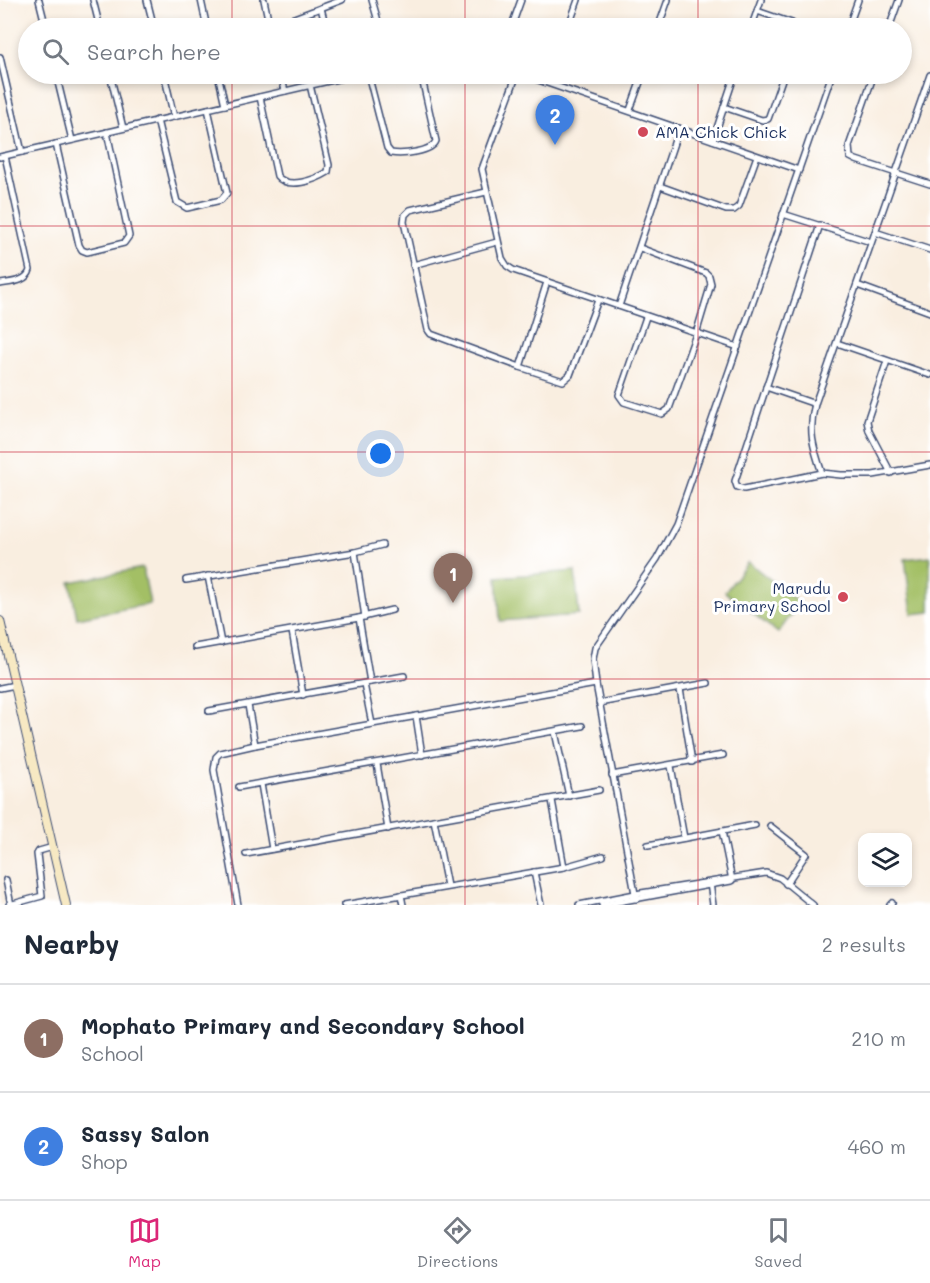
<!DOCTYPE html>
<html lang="en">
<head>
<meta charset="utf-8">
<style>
	:root { --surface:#fff; --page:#f6f6f7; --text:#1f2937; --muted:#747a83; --line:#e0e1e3; --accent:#db2777 }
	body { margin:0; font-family:Mali,sans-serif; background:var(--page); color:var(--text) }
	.controls { position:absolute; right:18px; bottom:18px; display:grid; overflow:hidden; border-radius:12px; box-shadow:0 3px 9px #0003 }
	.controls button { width:54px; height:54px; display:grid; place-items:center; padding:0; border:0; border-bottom:2px solid var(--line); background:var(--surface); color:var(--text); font:30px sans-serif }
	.you { position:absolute; left:381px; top:454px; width:21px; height:21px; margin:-15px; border:4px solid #fff; border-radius:50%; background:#1a73e8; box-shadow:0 0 0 9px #1a73e833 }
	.badge { display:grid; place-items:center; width:39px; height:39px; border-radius:50%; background:var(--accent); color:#fff; font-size:20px; font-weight:700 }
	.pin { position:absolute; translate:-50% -50px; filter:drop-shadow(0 2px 3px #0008) }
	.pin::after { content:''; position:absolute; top:32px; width:21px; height:18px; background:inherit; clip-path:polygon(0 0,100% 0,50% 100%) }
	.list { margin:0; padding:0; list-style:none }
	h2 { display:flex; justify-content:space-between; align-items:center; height:78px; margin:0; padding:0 24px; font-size:26px }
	h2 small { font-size:20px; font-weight:400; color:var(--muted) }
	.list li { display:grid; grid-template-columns:39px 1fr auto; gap:18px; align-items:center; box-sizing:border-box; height:108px; padding:0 24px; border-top:2px solid var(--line) }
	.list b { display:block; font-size:22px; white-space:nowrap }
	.list p { margin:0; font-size:20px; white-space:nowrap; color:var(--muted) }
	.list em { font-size:20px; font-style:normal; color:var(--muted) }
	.icon { flex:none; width:33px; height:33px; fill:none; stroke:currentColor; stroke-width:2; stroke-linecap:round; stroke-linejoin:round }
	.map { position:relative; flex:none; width:930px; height:905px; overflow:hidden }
	.search { position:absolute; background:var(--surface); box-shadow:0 3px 9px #0003; left:18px; right:18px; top:18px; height:66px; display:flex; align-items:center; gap:15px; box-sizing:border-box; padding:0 21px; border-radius:33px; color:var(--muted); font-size:22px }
	.sheet { height:294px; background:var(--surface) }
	nav { display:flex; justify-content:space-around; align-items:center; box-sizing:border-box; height:84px; border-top:2px solid var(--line); background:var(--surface); font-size:16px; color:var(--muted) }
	nav a { display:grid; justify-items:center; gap:3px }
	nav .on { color:var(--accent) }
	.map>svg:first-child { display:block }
	.green { fill:#a3bf65; stroke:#5f7762; stroke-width:1.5 }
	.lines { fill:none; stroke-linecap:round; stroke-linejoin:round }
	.street-casing { stroke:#3c4c72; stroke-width:8 }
	.secondary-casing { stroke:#3c4c72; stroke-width:10 }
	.street { stroke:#fff; stroke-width:5 }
	.secondary { stroke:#f7e9c3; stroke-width:8 }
	.grid { fill:none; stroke:#d1495b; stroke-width:1.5; stroke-opacity:0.55 }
	.poi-dot { fill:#d1495b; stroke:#fff; stroke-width:2 }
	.labels { text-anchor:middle; stroke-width:6; stroke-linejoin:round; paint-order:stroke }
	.poi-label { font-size:16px; fill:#1b2f5e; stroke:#fff; text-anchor:start }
</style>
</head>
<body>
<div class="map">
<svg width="930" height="905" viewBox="0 0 930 905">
	<rect width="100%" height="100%" fill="#fff"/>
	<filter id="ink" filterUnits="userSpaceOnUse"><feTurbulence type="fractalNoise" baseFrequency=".0167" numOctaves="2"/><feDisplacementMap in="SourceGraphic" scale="12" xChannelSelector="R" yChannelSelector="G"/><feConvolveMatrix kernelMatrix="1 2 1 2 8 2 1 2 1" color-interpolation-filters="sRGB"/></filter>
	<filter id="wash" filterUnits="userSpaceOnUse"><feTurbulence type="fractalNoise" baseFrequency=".008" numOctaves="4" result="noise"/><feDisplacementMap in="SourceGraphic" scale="24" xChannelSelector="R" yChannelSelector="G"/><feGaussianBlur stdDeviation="1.35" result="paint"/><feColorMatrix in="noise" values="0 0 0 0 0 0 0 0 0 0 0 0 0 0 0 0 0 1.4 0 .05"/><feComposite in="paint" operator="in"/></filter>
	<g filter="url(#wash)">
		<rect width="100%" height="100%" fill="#f9eee0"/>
		<g class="green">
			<path d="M930 556V612L912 614 905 559Z"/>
			<path d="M748 562 800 603 778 633 725 592Z"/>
			<path d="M143 568 150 604 77 618 70 582Z"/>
			<path d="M575 571 579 615 500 621 497 577Z"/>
		</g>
	</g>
	<g filter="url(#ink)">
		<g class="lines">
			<defs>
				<g id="street">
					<path d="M39 0 46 28"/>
					<path d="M93 0 100 28"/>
					<path d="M147 0 154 28"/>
					<path d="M201 0 207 28"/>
					<path d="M264 0 270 28"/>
					<path d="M372 0 380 28"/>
					<path d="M321 8 326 28"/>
					<path d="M757 11 792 23 797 28"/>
					<path d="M270 27 342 0"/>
					<path d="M511 28 521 0"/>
					<path d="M568 28 578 0"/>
					<path d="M658 28 668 0"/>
					<path d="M751 28 761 0"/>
					<path d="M848 28 858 0"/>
					<path d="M889 28 899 0"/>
					<path d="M0 57 22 152"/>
					<path d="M56 74 72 140"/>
					<path d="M110 74 123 128"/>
					<path d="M164 74 174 117"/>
					<path d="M218 74 225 105"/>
					<path d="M281 74 285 91"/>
					<path d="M368 74 387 148 391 153C402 155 432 152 436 141L421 74"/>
					<path d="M517 74 482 169 502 258 507 266 513 270 738 347"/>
					<path d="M521 74 799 170"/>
					<path d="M874 74 849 146 850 157 856 160 930 184"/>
					<path d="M930 75 815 404C808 431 813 447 822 473L841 475H873L930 465"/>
					<path d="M549 83 552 74"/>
					<path d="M260 97 277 176C288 190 315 180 328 172L329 165 310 85"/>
					<path d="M724 107 762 120 768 119 784 74"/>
					<path d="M630 110 643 74"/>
					<path d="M157 120 177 202 187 208 221 200 227 193 208 109"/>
					<path d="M713 140 735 74"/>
					<path d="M56 144 79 245 82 250 87 252 124 243 129 236 107 132"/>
					<path d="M0 157 359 74"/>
					<path d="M660 186 726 210H734L739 206 757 156"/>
					<path d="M486 192 410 210 405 215 404 222 428 330 431 334 520 367 563 381 570 375 598 300"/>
					<path d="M783 214 871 242"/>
					<path d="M820 225 735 481 737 487 744 489 822 473"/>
					<path d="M875 232 930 250"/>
					<path d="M640 248 706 273 709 276 711 284 696 334 669 409 662 414 624 402 619 395 646 317"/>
					<path d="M413 265 497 242"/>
					<path d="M0 284C11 282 27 282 30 270L5 156"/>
					<path d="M857 285 930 312"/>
					<path d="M619 306 679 128"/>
					<path d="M837 343 930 375"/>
					<path d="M887 361 867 421 869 431 891 473"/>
					<path d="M520 367 547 282"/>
					<path d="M766 387 815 404"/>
					<path d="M355 552 365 617"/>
					<path d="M208 576 221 643"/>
					<path d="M186 580 355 552 382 545"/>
					<path d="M359 618 370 682"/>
					<path d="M292 631 303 695"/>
					<path d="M195 647 359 618 392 610"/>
					<path d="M364 684 372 724"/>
					<path d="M0 688 15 685"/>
					<path d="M680 689 692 762"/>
					<path d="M599 703 708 683"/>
					<path d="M248 705 255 745"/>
					<path d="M209 711 404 676"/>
					<path d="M416 716 422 755"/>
					<path d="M555 732 569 796"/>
					<path d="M377 764 388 829"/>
					<path d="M671 766 684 838"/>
					<path d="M612 775 723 755"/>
					<path d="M261 784 272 849"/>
					<path d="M239 787 582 726"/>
					<path d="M552 800 564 867"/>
					<path d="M434 820 447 886"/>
					<path d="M770 826 806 854 786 884"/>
					<path d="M722 831 732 880"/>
					<path d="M648 845 755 825"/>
					<path d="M246 854 599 790"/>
					<path d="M534 872 541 905"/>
					<path d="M6 880 11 905"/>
					<path d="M710 883 713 905"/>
					<path d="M401 895 403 905"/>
					<path d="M636 899 596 684 593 659 595 648 657 559 676 524 832 74"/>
					<path d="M9 905 42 896 37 854 39 851 53 847"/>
					<path d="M238 905 214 770 216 757 220 753 255 745 596 684"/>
					<path d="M344 905 564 867 603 856"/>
					<path d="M579 905 635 894 766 873 780 878 813 905"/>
					<path d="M602 905 731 881"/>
					<path d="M890 905 892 903"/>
				</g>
				<path id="secondary" d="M0 621 66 905"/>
			</defs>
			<use href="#street" class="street-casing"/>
			<use href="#secondary" class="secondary-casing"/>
			<use href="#street" class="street"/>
			<use href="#secondary" class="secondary"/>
		</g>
	</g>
	<path class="grid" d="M232 0V28M465 0V28M698 0V28M232 74V905M465 74V905M698 74V905M0 226H930M0 452H930M0 679H930"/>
	<g class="poi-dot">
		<circle cx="643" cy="132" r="6"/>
		<circle cx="843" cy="597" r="6"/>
	</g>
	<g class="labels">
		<g class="poi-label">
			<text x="655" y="138">AMA Chick Chick</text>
			<text x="831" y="594" text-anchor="end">Marudu<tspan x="831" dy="18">Primary School</tspan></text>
		</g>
	</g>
</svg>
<div class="controls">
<button><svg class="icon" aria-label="layers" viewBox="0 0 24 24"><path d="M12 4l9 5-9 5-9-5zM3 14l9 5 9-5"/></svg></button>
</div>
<div class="you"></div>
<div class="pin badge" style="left:453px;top:603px;background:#8d6e63">1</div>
<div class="pin badge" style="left:555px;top:145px;background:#3f7fe0">2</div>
<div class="search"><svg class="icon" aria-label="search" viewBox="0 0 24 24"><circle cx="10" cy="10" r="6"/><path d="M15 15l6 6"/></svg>Search here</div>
</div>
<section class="sheet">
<h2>Nearby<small>2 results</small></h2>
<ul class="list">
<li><span class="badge" style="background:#8d6e63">1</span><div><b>Mophato Primary and Secondary School</b><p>School</p></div><em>210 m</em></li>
<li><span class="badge" style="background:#3f7fe0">2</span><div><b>Sassy Salon</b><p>Shop</p></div><em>460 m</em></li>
</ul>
</section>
<nav>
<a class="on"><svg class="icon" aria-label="map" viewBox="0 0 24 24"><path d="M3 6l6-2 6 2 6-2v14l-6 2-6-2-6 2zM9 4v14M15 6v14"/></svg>Map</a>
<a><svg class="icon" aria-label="directions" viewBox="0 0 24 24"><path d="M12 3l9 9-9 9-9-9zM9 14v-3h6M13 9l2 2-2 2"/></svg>Directions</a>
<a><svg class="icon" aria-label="saved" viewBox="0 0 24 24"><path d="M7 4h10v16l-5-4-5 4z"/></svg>Saved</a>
</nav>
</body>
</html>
